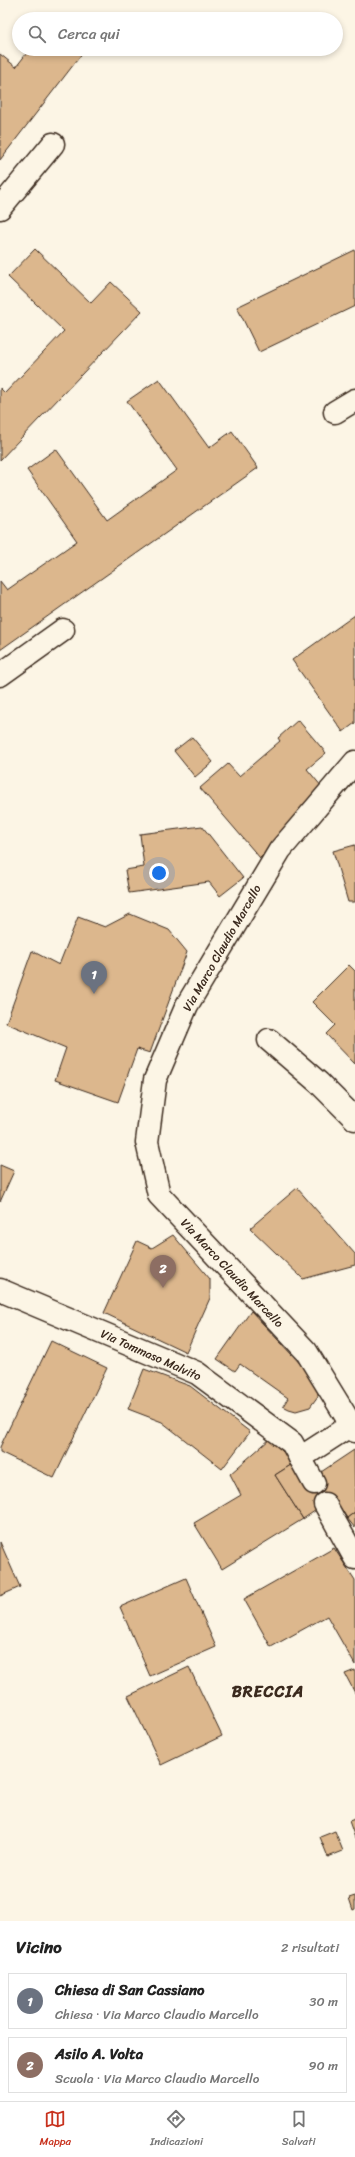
<!DOCTYPE html>
<html lang="it">
<head>
<meta charset="utf-8">
<style>
	:root { --surface:#fff; --page:#f2f2f2; --text:#222; --muted:#767676; --line:#e0e0e0; --accent:#c8321e }
	body { margin:0; font-family:Sriracha,sans-serif; background:var(--page); color:var(--text) }
	.you { position:absolute; left:159px; top:873px; width:14px; height:14px; margin:-10px; border:3px solid #fff; border-radius:50%; background:#1a73e8; box-shadow:0 0 0 6px #1a73e833 }
	.badge { display:grid; place-items:center; width:26px; height:26px; border-radius:50%; background:var(--accent); color:#fff; font-size:13px; font-weight:700 }
	.pin { position:absolute; translate:-50% -33px; filter:drop-shadow(0 1px 2px #0008) }
	.pin::after { content:''; position:absolute; top:21px; width:14px; height:12px; background:inherit; clip-path:polygon(0 0,100% 0,50% 100%) }
	.list { margin:0; padding:0; list-style:none }
	h2 { display:flex; justify-content:space-between; align-items:center; height:52px; margin:0; padding:0 16px; font-size:17px }
	h2 small { font-size:13px; font-weight:400; color:var(--muted) }
	.list li { display:grid; grid-template-columns:26px 1fr auto; gap:12px; align-items:center; box-sizing:border-box; height:56px; margin:0 8px 8px; padding:0 8px; border:1px solid var(--line); border-radius:0px }
	.list b { display:block; font-size:15px; white-space:nowrap }
	.list p { margin:0; font-size:13px; white-space:nowrap; color:var(--muted) }
	.list em { font-size:13px; font-style:normal; color:var(--muted) }
	.icon { flex:none; width:22px; height:22px; fill:none; stroke:currentColor; stroke-width:2; stroke-linecap:round; stroke-linejoin:round }
	.map { position:relative; flex:none; width:355px; height:1921px; overflow:hidden }
	.search { position:absolute; background:var(--surface); box-shadow:0 2px 6px #0003; left:12px; right:12px; top:12px; height:44px; display:flex; align-items:center; gap:10px; box-sizing:border-box; padding:0 14px; border-radius:22px; color:var(--muted); font-size:15px }
	.sheet { height:180px; background:var(--surface) }
	nav { display:flex; justify-content:space-around; align-items:center; box-sizing:border-box; height:56px; border-top:1px solid var(--line); background:var(--surface); font-size:11px; color:var(--muted) }
	nav a { display:grid; justify-items:center; gap:2px }
	nav .on { color:var(--accent) }
	.map>svg:first-child { display:block }
	.building { fill:#dcb78d; stroke:#3b2a1e }
	.lines { fill:none; stroke-linecap:round; stroke-linejoin:round }
	.street-casing { stroke:#3b2a1e; stroke-width:25 }
	.street { stroke:#fcf5e5; stroke-width:22 }
	.labels { text-anchor:middle; stroke-width:3.5; stroke-linejoin:round; paint-order:stroke }
	.street-label { font-size:12px; fill:#3b2a1e; stroke:#fcf5e5 }
	.district-label { font-size:16px; font-weight:bold; letter-spacing:1px; fill:#3b2a1e; stroke:#fcf5e5 }
</style>
</head>
<body>
<div class="map">
<svg width="355" height="1921" viewBox="0 0 355 1921">
	<rect width="100%" height="100%" fill="#fcf5e5"/>
	<filter id="ink" filterUnits="userSpaceOnUse"><feTurbulence type="fractalNoise" baseFrequency=".025" numOctaves="2"/><feDisplacementMap in="SourceGraphic" scale="8" xChannelSelector="R" yChannelSelector="G"/><feConvolveMatrix kernelMatrix="1 2 1 2 8 2 1 2 1" color-interpolation-filters="sRGB"/></filter>
	<g filter="url(#ink)">
		<g class="building">
			<path d="M30 49H74L81 55 0 160V54L16 67Z"/>
			<path d="M35 249 91 303 111 282 142 311 0 460V388L5 393 64 331 8 277Z"/>
			<path d="M355 250V306L259 352 237 307Z"/>
			<path d="M159 379 209 448 232 431 258 468 0 650V581L7 590 77 541 27 470 56 449 107 520 177 470 127 401Z"/>
			<path d="M355 615V723L343 732 292 660Z"/>
			<path d="M298 720 326 753 307 769 322 787 288 834 260 858 200 788 228 764 239 776 280 741 278 738Z"/>
			<path d="M192 737 213 762 195 777 174 751Z"/>
			<path d="M202 826 243 878 220 896 209 882 129 893 125 870 144 867 140 834Z"/>
			<path d="M355 845V902H348L333 851Z"/>
			<path d="M130 914 169 930 187 952 150 1053 137 1049 118 1102 55 1080 66 1048 6 1023 32 951 59 965 78 917 105 927Z"/>
			<path d="M349 965 355 971V1064L326 1034 335 1025 312 1002Z"/>
			<path d="M0 1165 14 1171 0 1202Z"/>
			<path d="M297 1188 355 1254V1265L303 1279 250 1228Z"/>
			<path d="M173 1235 210 1279V1298L186 1352 104 1313 137 1241 152 1248Z"/>
			<path d="M251 1311 307 1371 318 1389V1396L310 1407 296 1411 289 1409 283 1406 288 1398 240 1364 235 1371 217 1359Z"/>
			<path d="M51 1341 107 1368 54 1478 0 1452V1447Z"/>
			<path d="M144 1369 190 1386 250 1432 222 1469 162 1422 128 1409Z"/>
			<path d="M270 1439 294 1463 275 1475 303 1519 222 1569 194 1523 241 1495 230 1474Z"/>
			<path d="M354 1450 355 1512 347 1518 334 1498 303 1519 275 1475 294 1463 318 1474Z"/>
			<path d="M355 1512V1528L347 1518Z"/>
			<path d="M0 1542 20 1587 0 1596Z"/>
			<path d="M334 1548 355 1580V1665L327 1616 271 1647 244 1599Z"/>
			<path d="M186 1578 216 1647 150 1676 120 1607Z"/>
			<path d="M189 1667 222 1736 161 1765 128 1696Z"/>
			<path d="M355 1670V1693L345 1674Z"/>
			<path d="M355 1819V1838L349 1821Z"/>
			<path d="M335 1831 343 1851 328 1857 320 1837Z"/>
			<path d="M355 1896V1909L353 1910 349 1898Z"/>
		</g>
		<g class="lines">
			<defs>
				<g id="street">
					<path d="M0 208 53 144"/>
					<path d="M335 412 355 400"/>
					<path d="M0 675 63 630"/>
					<path d="M355 762 280 850 187 1005 155 1080 147 1142 159 1195 306 1351 355 1431"/>
					<path d="M269 1040 319 1083 355 1119"/>
					<path d="M0 1290 197 1373 292 1443 314 1483"/>
					<path d="M300 1458 351 1425"/>
					<path d="M325 1504 355 1558"/>
				</g>
			</defs>
			<use href="#street" class="street-casing"/>
			<use href="#street" class="street"/>
		</g>
	</g>
	<g class="labels">
		<g class="street-label">
			<text transform="translate(222 948) rotate(-60)" y="4">Via Marco Claudio Marcello</text>
			<text transform="translate(232 1273) rotate(47)" y="4">Via Marco Claudio Marcello</text>
			<text transform="translate(151 1355) rotate(24)" y="4">Via Tommaso Malvito</text>
		</g>
		<g class="district-label">
			<text x="268" y="1697">BRECCIA</text>
		</g>
	</g>
</svg>
<div class="you"></div>
<div class="pin badge" style="left:94px;top:994px;background:#6b7280">1</div>
<div class="pin badge" style="left:163px;top:1288px;background:#8d6e63">2</div>
<div class="search"><svg class="icon" aria-label="search" viewBox="0 0 24 24"><circle cx="10" cy="10" r="6"/><path d="M15 15l6 6"/></svg>Cerca qui</div>
</div>
<section class="sheet">
<h2>Vicino<small>2 risultati</small></h2>
<ul class="list">
<li><span class="badge" style="background:#6b7280">1</span><div><b>Chiesa di San Cassiano</b><p>Chiesa · Via Marco Claudio Marcello</p></div><em>30 m</em></li>
<li><span class="badge" style="background:#8d6e63">2</span><div><b>Asilo A. Volta</b><p>Scuola · Via Marco Claudio Marcello</p></div><em>90 m</em></li>
</ul>
</section>
<nav>
<a class="on"><svg class="icon" aria-label="map" viewBox="0 0 24 24"><path d="M3 6l6-2 6 2 6-2v14l-6 2-6-2-6 2zM9 4v14M15 6v14"/></svg>Mappa</a>
<a><svg class="icon" aria-label="directions" viewBox="0 0 24 24"><path d="M12 3l9 9-9 9-9-9zM9 14v-3h6M13 9l2 2-2 2"/></svg>Indicazioni</a>
<a><svg class="icon" aria-label="saved" viewBox="0 0 24 24"><path d="M7 4h10v16l-5-4-5 4z"/></svg>Salvati</a>
</nav>
</body>
</html>
